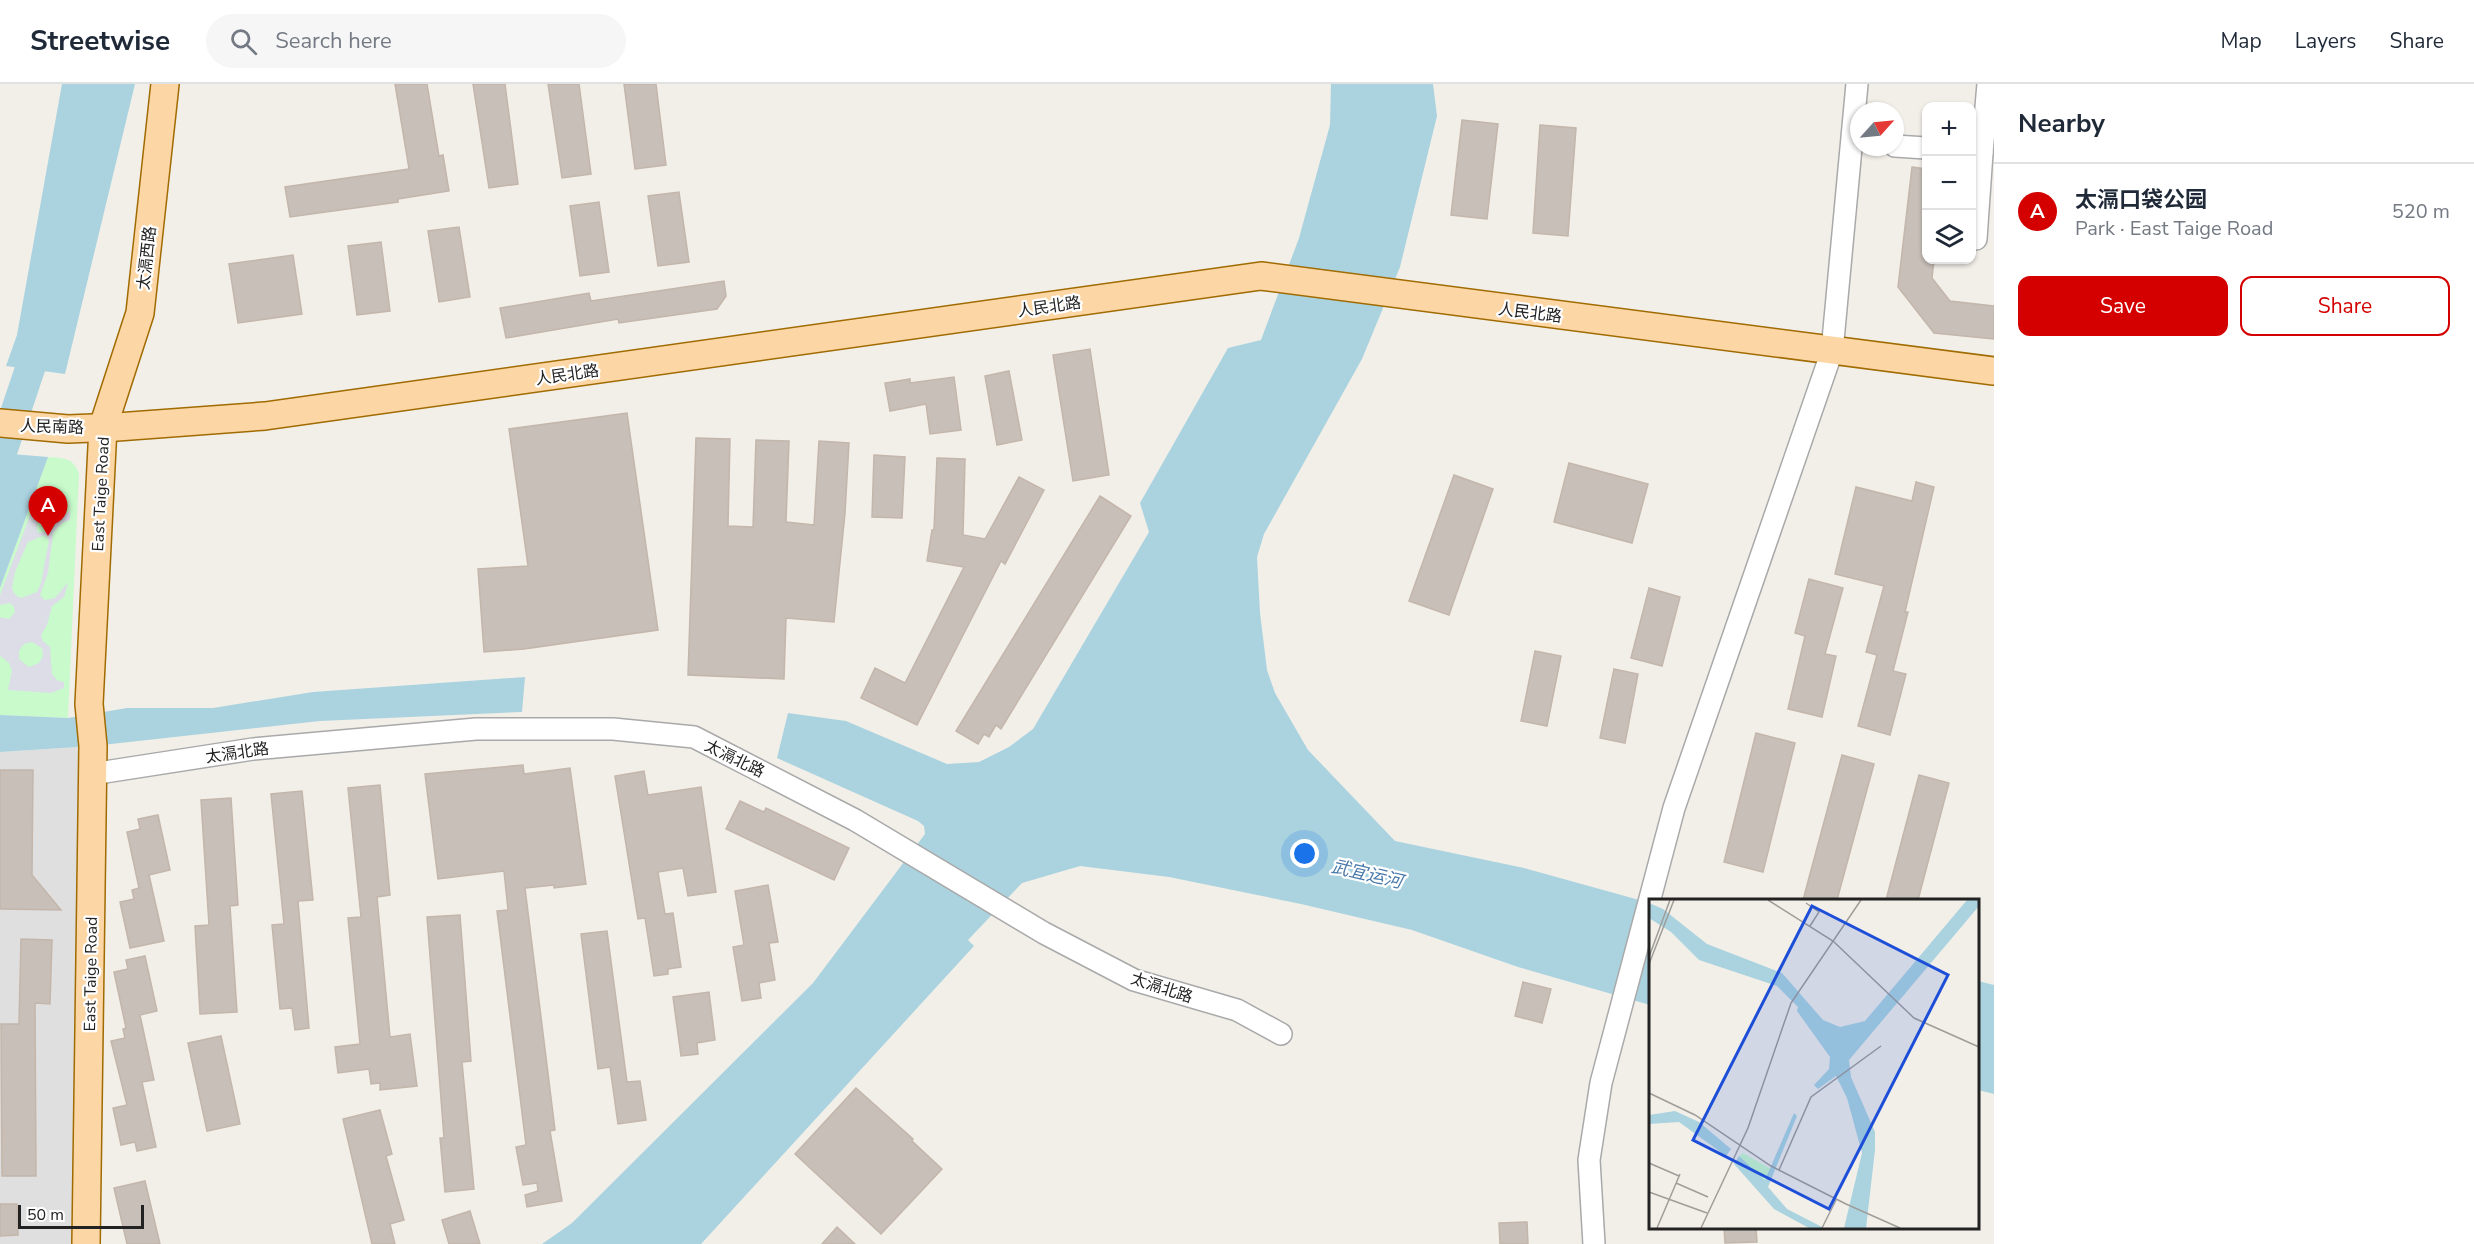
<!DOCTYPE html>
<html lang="en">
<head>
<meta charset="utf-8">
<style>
	:root { --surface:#fff; --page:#f6f6f7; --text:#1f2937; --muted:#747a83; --line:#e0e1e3; --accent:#d40000 }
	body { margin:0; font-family:"Nunito Sans","Noto Sans SC",sans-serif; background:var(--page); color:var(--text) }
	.controls { position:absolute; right:18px; top:18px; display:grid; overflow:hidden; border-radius:12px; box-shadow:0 2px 4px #0004 }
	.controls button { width:54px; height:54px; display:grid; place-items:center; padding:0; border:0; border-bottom:2px solid var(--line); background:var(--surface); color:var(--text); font:30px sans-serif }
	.compass { position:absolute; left:1850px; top:18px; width:54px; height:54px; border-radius:50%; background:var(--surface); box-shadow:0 2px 4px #0004; rotate:63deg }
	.scale { position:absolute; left:18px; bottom:15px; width:126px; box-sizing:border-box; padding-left:6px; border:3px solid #222; border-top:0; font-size:16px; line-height:21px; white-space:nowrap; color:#222; -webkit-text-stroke:4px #fff; paint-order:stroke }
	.you { position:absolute; left:1305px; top:770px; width:21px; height:21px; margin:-15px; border:4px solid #fff; border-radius:50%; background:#1a73e8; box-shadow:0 0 0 9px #1a73e833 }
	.badge { display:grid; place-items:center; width:39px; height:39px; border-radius:50%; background:var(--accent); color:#fff; font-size:20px; font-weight:700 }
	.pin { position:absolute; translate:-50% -50px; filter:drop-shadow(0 2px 3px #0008) }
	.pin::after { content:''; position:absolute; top:32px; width:21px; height:18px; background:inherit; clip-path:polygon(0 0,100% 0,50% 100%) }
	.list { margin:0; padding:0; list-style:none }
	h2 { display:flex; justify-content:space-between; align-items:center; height:78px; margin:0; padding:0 24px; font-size:26px }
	h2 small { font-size:20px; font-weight:400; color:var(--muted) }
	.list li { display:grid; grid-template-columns:39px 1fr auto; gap:18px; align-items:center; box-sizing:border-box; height:96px; padding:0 24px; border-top:2px solid var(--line) }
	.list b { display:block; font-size:22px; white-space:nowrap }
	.list p { margin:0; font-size:20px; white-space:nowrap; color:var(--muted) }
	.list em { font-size:20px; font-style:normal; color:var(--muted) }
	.actions { display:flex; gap:12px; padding:18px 24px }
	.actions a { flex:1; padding:14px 0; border:2px solid var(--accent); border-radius:12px; text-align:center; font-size:21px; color:var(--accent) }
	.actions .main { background:var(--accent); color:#fff }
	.icon { flex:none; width:33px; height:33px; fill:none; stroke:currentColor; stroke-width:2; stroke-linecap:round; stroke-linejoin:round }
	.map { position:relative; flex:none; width:1994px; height:1160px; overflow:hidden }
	header { display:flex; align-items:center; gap:36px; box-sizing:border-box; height:84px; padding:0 30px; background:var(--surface); border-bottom:2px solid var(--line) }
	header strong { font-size:28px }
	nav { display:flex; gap:33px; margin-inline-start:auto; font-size:21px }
	.search { width:420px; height:54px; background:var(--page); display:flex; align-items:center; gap:15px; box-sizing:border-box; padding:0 21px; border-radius:33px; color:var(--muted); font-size:22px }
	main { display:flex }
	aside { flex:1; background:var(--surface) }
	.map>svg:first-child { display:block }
	.residential { fill:#e0dfdf }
	.park { fill:#c8facc }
	.plaza { fill:#dddde8; fill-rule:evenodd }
	.water { fill:#aad3df }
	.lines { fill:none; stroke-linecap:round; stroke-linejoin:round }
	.river { stroke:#aad3df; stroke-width:30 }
	.building { fill:#c7bfb8; stroke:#c4b6ab; stroke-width:1.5 }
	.minor-casing { stroke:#a9a9a9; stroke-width:24 }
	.major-casing { stroke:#a06b00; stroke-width:30 }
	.minor { stroke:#fff; stroke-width:21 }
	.major { stroke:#fcd6a4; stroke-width:27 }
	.labels { text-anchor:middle; stroke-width:4.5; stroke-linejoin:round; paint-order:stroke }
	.street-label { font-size:16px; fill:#222; stroke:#fff }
	.water-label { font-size:18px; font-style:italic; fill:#4a7aab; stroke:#fff }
	.inset-road { fill:none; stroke:#9f9d99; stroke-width:1.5 }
	.view { fill:#1d4ed8; fill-opacity:0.15; stroke:#1d4ed8; stroke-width:3 }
	.inset-edge { fill:none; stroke:#222; stroke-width:3 }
</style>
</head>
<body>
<header>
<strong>Streetwise</strong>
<div class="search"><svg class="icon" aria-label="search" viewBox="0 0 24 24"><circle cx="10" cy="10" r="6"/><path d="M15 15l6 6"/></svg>Search here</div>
<nav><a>Map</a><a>Layers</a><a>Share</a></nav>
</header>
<main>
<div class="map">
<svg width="1994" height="1160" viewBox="0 0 1994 1160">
	<rect width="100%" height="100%" fill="#f2efe9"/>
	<path class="residential" d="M93 662 86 1160H0V668Z"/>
	<path class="park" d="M48 373C64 374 73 374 79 389L68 634 0 631V504Z"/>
	<path class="plaza" d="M34 421 42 423 37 432V448L41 449 49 447 55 442 58 435 70 427V436L62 439 53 449 48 489 40 511 45 516 55 514 68 498 64 513 52 522 47 541 41 551 43 557 50 563 52 590 58 597 64 598V604L51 609 8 606 12 587 9 579 0 572V533L9 535 15 528 14 523 10 519 0 521V511ZM45 451 49 456 41 499 37 508 21 514 15 511 12 504 15 488 28 458ZM32 558 42 564 43 572 39 579 29 583 19 575V567L24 560Z"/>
	<g class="water">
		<path d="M62 0H135L65 290 6 282 17 251Z"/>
		<path d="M1331 0H1433L1437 32 1400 183 1362 275 1264 450 1257 473 1260 529 1267 586 1275 609 1308 666 1395 757 1524 784 1650 819V921L1518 883 1412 846 1301 820 1169 793 1080 782 1022 799 968 856 974 862 701 1160H542L572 1139 813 899 925 750 924 742 918 737 777 674 788 629 846 637 947 680 979 678 1009 663 1033 645 1149 448 1140 419 1228 264 1261 256 1299 154 1330 41Z"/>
		<path d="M0 369 48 373 0 504Z"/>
		<path d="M525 593 522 628 320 637 93 662 0 668V631L68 634 127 624H213L313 608Z"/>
		<path d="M1978 897 1994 901V1010L1978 1006Z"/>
	</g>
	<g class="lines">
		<path class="river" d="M0 374 43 246"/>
	</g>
	<g class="building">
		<path d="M395 0H427L439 72 443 71 449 107 398 115V118L290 133 285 103 409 85Z"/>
		<path d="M473 0H505L518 100 489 104Z"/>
		<path d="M548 0H579L591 90 562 94Z"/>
		<path d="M624 0H656L666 81 635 85Z"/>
		<path d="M1462 36 1498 40 1487 135 1451 131Z"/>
		<path d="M1540 41 1576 44 1568 152 1533 149Z"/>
		<path d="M1912 83 1926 85V176H1934L1932 194 1950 217 1994 222V255L1934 249 1898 203Z"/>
		<path d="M679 108 689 178 658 182 648 112Z"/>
		<path d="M599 118 609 188 580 192 570 122Z"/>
		<path d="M459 143 470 213 439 218 428 147Z"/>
		<path d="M381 158 390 227 357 231 348 162Z"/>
		<path d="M293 171 302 230 238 239 229 180Z"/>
		<path d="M724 197 726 212 717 225 619 239 618 235 506 254 500 224 589 209 591 217Z"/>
		<path d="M1090 265 1109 391 1073 397 1053 271Z"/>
		<path d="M1009 287 1022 356 997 361 985 292Z"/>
		<path d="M954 293 961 346 930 350 926 320 890 327 885 299 910 295V299Z"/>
		<path d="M627 329 658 546 524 565 484 568 478 485 528 482 509 345Z"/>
		<path d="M696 354 730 355 728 442 753 443 756 356 789 357 786 438 814 441 819 357 849 359 845 429 834 538 786 534 784 595 688 591Z"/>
		<path d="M874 371 905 373 902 434 872 433Z"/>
		<path d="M937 374 965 375 963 451 985 455 1019 393 1044 406 1005 480 1001 477 917 641 861 614 875 584 905 599 964 483 927 477 932 446H934Z"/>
		<path d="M1569 379 1648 400 1632 459 1554 438Z"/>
		<path d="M1454 391 1493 405 1449 531 1409 517Z"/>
		<path d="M1916 398 1934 403 1905 528H1908L1893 587 1906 590 1890 651 1858 642 1877 571 1866 568 1884 502 1835 490 1856 403 1912 417Z"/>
		<path d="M1100 412 1131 432 1001 645 996 641 989 653 984 650 978 660 956 647Z"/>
		<path d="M1809 495 1843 504 1825 570 1836 572 1822 633 1788 625 1805 552 1795 549Z"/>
		<path d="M1649 504 1680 513 1662 582 1631 574Z"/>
		<path d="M1535 567 1561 572 1547 642 1521 637Z"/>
		<path d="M1614 585 1638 590 1625 659 1600 654Z"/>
		<path d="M1756 649 1795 659 1763 788 1724 778Z"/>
		<path d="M1842 671 1874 680 1837 816H1803Z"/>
		<path d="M523 681 524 690 570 684 586 800 554 804V801L525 804 555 1046 550 1047 562 1117 527 1123 525 1111 538 1107 537 1099 523 1101 516 1063 526 1061 497 827 508 826 504 787 438 795 425 690Z"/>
		<path d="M0 686H33L32 791 61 826 0 825Z"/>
		<path d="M644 687 648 711 701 703 716 808 688 812 683 784 658 788 665 830 673 829 681 883 668 885V890L654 892 645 834 638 835 615 692Z"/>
		<path d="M1919 691 1949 699 1918 816H1886Z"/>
		<path d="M380 701 390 811 377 813 390 953 410 950 417 1002 380 1006V999L371 1000 369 985 338 989 335 963 360 960 348 834 361 833 348 704Z"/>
		<path d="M302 707 313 816 298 817 309 944 295 946 292 924 280 925 272 841 284 840 271 710Z"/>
		<path d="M231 714 238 821 230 822 237 928 200 930 195 842 209 841 201 716Z"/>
		<path d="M740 717 764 728 766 724 849 764 834 796 726 745Z"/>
		<path d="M158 731 170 786 149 791 164 857 130 864 120 818 134 815 132 806 139 804 127 748 140 745 138 735Z"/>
		<path d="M768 801 778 858 769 859 775 896 759 899 761 914 742 917 733 863 744 861 735 807Z"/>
		<path d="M460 831 471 977 462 978 474 1105 445 1108 440 1054H444L427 833Z"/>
		<path d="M607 847 627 998 640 997 646 1036 618 1040 610 983 598 985 581 850Z"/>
		<path d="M21 855 52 856 50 920 35 919 36 1092H2L1 940H19Z"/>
		<path d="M145 872 157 927 140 931 154 996 142 998 156 1063 137 1067 135 1058 121 1061 113 1024 127 1021 111 957 125 954 123 945 126 944 114 888 128 885 126 876Z"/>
		<path d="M1523 898 1551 905 1542 939 1515 932Z"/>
		<path d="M709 908 715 956 697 959 698 970 681 972 673 913Z"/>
		<path d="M221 952 240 1040 207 1047 188 959Z"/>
		<path d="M856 1004 913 1055 912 1057 942 1085 881 1150 795 1070Z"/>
		<path d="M380 1026 392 1070 386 1072 404 1136 390 1140 395 1160H372L343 1035Z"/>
		<path d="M145 1097 160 1160H127L114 1104Z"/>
		<path d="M0 1120H17L18 1151 0 1152Z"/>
		<path d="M470 1127 480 1160H449L442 1136Z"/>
		<path d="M1527 1138 1528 1160H1500L1499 1139Z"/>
		<path d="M837 1143 855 1160H822Z"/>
		<path d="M1724 1143H1756L1757 1158 1725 1159Z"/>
	</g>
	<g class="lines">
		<defs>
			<g id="minor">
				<path d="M1895 62 1926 64"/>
				<path d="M1972 68 1982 69 1988 0"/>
				<path d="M1976 155 1982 69"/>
				<path d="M92 690 253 665 476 645H613L694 653 855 736 1044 849 1134 896 1237 926 1281 950"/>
				<path d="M1594 1160 1589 1076 1601 999 1674 724 1832 267 1857 0"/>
			</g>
			<g id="major">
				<path d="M0 339 68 345 117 343 265 332 1261 192 1994 287"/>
				<path d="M86 1160 93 662 89 620 103 343 140 229 165 0"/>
			</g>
		</defs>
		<use href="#minor" class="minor-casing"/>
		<use href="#major" class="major-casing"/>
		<use href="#minor" class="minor"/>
		<use href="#major" class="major"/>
	</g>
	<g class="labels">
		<g class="street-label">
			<text transform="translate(146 174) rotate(-84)" y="6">太滆西路</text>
			<text transform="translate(1049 222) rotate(-8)" y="6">人民北路</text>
			<text transform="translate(1530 228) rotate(7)" y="6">人民北路</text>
			<text transform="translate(567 290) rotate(-8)" y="6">人民北路</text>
			<text transform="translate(52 342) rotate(2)" y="6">人民南路</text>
			<text transform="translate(100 410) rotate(-87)" y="6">East Taige Road</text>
			<text transform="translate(237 668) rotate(-8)" y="6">太滆北路</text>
			<text transform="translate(735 674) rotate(26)" y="6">太滆北路</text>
			<text transform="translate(90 890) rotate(-89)" y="6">East Taige Road</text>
			<text transform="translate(1162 903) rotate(18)" y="6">太滆北路</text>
		</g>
		<g class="water-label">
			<text transform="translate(1367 790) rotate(13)" y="6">武宜运河</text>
		</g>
	</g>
	<g transform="translate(1649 815)">
		<rect width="330" height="330" fill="#f2efe9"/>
		<path d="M94 254 122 270 116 281 90 257Z" fill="#c8facc"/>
		<path d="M318 1H330V7L200 161 202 178 226 233V251L217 329H195L213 254 198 199 187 177 169 190 165 186 180 170 181 158 148 112 149 108 128 87 50 61 22 33 0 19V4L14 10 58 45 133 74 174 121 191 128 216 122ZM26 212 50 223 82 250 77 257 30 223 0 225V216ZM145 214 148 217 119 288 138 310 175 329H160L125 310 85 265 90 257 116 281Z" fill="#aad3df"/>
		<path class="inset-road" d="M119 1 184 42 265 119 330 148M157 4 170 13 161 27M0 58 21 1M0 65 25 1M0 194 46 216 122 267 197 305M0 264 30 277M130 271 162 198 232 147M27 284 59 298M0 293 58 314M197 305 251 329M8 329 31 275M52 329 99 229 142 104 212 1M173 329 187 301"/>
		<path class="view" d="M163 7 299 76 180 310 44 241Z"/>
		<rect width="330" height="330" class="inset-edge"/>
	</g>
</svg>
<div class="controls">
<button>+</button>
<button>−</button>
<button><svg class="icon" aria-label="layers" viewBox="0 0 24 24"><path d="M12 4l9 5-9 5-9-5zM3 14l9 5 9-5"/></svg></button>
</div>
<svg class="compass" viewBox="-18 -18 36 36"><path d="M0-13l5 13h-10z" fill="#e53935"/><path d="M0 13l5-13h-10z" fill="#747a83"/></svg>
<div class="scale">50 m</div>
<div class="you"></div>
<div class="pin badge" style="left:48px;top:452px">A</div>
</div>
<aside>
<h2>Nearby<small></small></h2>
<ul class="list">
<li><span class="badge">A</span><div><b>太滆口袋公园</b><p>Park · East Taige Road</p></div><em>520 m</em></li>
</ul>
<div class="actions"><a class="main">Save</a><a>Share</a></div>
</aside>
</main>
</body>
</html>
